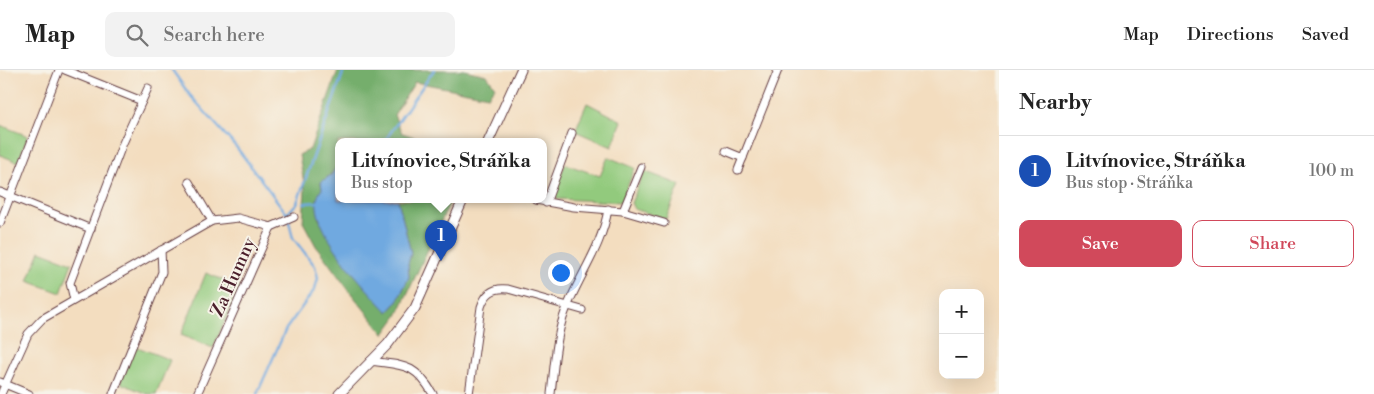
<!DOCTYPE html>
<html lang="en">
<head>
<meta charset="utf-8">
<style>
	:root { --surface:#fff; --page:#f2f2f2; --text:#222; --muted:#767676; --line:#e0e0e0; --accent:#d1495b }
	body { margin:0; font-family:"Libre Bodoni",serif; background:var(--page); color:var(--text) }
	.controls { position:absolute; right:15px; bottom:15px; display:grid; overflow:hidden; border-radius:10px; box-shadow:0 5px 20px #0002 }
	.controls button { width:45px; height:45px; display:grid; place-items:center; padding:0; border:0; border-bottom:1px solid var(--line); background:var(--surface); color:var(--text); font:25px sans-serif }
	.you { position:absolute; left:560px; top:202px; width:18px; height:18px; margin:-12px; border:4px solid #fff; border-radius:50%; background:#1a73e8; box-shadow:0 0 0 8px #1a73e833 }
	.badge { display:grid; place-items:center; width:32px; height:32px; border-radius:50%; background:var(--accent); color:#fff; font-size:16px; font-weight:700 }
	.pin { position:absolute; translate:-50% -41px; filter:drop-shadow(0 1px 2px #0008) }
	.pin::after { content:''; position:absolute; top:26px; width:18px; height:15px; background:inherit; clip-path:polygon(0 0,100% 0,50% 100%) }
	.popup { position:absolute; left:335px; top:68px; width:212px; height:65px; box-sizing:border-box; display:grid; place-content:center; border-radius:10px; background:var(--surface); filter:drop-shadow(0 1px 4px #0005); font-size:16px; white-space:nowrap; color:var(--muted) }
	.popup b { font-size:19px; color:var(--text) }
	.popup::after { content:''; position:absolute; left:50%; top:100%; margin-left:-10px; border:10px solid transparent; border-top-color:var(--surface) }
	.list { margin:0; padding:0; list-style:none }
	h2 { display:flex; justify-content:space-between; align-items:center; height:65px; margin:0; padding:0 20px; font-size:21px }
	h2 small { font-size:16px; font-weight:400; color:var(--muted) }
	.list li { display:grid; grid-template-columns:32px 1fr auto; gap:15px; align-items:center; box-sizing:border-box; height:70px; padding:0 20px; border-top:1px solid var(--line) }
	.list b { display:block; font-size:19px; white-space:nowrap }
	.list p { margin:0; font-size:16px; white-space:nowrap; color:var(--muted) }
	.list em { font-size:16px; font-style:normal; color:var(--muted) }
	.actions { display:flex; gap:10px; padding:15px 20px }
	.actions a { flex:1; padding:11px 0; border:1px solid var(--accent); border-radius:10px; text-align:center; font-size:18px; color:var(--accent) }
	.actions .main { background:var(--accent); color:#fff }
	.icon { flex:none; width:28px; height:28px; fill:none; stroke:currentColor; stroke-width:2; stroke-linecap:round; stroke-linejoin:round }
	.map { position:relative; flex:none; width:999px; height:324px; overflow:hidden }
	header { display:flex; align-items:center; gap:30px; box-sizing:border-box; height:70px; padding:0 25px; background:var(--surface); border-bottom:1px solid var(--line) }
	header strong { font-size:24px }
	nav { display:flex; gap:28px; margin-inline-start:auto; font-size:18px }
	.search { width:350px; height:45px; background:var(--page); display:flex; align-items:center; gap:12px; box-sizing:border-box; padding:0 18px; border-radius:10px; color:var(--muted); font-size:19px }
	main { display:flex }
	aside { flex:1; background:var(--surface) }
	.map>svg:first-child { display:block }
	.green { fill:#92ca7d; stroke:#6e7454 }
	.forest { fill:#75ae6c; stroke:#60664c }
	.water { fill:#70a9e0; stroke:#5d6486 }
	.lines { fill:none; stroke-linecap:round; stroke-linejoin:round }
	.stream { stroke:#70a9e0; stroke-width:2.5 }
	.minor-casing { stroke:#633c41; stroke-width:9 }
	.tertiary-casing { stroke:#633c41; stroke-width:11 }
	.minor { stroke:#fff; stroke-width:7 }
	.tertiary { stroke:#fff; stroke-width:9 }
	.labels { text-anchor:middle; stroke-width:4; stroke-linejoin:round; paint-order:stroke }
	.street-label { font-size:18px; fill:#4a1f2b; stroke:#f7f3e8 }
</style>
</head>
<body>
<header>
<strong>Map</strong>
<div class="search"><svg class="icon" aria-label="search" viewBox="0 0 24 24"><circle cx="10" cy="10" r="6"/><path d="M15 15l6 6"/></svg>Search here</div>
<nav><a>Map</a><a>Directions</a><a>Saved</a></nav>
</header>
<main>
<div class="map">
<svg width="999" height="324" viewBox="0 0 999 324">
	<rect width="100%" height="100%" fill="#f7f3e8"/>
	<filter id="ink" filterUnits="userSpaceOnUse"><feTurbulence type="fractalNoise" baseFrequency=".02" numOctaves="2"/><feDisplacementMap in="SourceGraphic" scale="10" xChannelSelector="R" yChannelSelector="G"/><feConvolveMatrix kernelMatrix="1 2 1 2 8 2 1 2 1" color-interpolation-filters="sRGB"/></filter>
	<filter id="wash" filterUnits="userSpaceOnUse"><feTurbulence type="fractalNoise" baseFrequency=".0096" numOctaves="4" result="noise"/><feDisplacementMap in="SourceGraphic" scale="20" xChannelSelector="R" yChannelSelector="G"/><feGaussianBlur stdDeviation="1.12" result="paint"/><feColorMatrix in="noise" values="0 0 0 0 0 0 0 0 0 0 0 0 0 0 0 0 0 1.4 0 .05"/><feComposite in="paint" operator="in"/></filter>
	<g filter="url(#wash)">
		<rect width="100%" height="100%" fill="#f3ddbf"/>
		<g class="green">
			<path d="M587 33 622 51 612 77 575 61Z"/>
			<path d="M0 55 28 66 18 92 0 85Z"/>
			<path d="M608 87 635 98 621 132 557 129 554 124 565 94 600 106Z"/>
			<path d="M644 101 680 115 666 149 634 139 631 133Z"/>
			<path d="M40 181 72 193 61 223 28 211Z"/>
			<path d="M206 203 240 217 213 278 181 265Z"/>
			<path d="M135 276 170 290 156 324H147L120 313Z"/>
		</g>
		<path class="forest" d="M338 0H464L487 5 495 17 488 26 415 12 394 45 402 63 430 72H393L388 69 382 72H338C338 93 340 99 321 112L322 119 317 131 319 149 360 210 388 242 397 232 409 207 408 194 411 183 398 130H451L397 246 384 264 350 222 316 176 303 152 305 119 299 85 310 79Z"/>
		<path class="water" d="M338 95V130H398L411 183 408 194 409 207 397 232 388 242C369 222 297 147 322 119L321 112 331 105Z"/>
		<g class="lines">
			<g class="stream">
				<path d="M172 0 189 24 237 78 287 144"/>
				<path d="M384 72 434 0"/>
				<path d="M297 133 344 0"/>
				<path d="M304 133 320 132"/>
				<path d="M257 324 286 259 315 219 318 208 315 196 293 168 287 144 297 133"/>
			</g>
		</g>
	</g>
	<g filter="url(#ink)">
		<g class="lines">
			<defs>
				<g id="minor">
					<path d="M65 0 142 31"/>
					<path d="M726 81 743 88"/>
					<path d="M738 100 778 0"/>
					<path d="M189 112 212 151"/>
					<path d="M0 122 91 159"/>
					<path d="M536 130 574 137 623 141 664 153"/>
					<path d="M546 133 572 63"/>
					<path d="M623 141 641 97"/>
					<path d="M0 153 59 0"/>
					<path d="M271 157 294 147"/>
					<path d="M74 230 70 213 123 73 148 18"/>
					<path d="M370 291C403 296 414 292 433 324"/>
					<path d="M0 312 29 324"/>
					<path d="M1 324 28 264 42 249 212 151 238 148 271 157"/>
					<path d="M113 324 162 202 161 180"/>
					<path d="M197 324 271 157"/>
					<path d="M469 324 481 237C485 224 493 217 508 219L582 240"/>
					<path d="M551 324C554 300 555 272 563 248 575 211 602 179 608 139"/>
				</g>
				<g id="tertiary">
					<path d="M488 72 521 0"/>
					<path d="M339 324 388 274 415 238 463 130"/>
				</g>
			</defs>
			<use href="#minor" class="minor-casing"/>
			<use href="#tertiary" class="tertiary-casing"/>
			<use href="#minor" class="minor"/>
			<use href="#tertiary" class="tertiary"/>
		</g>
	</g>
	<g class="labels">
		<g class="street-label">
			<text transform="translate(233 207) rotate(-66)" y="6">Za Humny</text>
		</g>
	</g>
</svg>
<div class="controls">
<button>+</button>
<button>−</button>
</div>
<div class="you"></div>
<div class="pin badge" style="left:441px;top:191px;background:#1a4fb4">1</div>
<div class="popup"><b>Litvínovice, Stráňka</b>Bus stop</div>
</div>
<aside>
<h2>Nearby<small></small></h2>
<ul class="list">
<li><span class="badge" style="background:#1a4fb4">1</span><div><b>Litvínovice, Stráňka</b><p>Bus stop · Stráňka</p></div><em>100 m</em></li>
</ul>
<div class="actions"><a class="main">Save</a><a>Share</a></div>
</aside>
</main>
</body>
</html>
